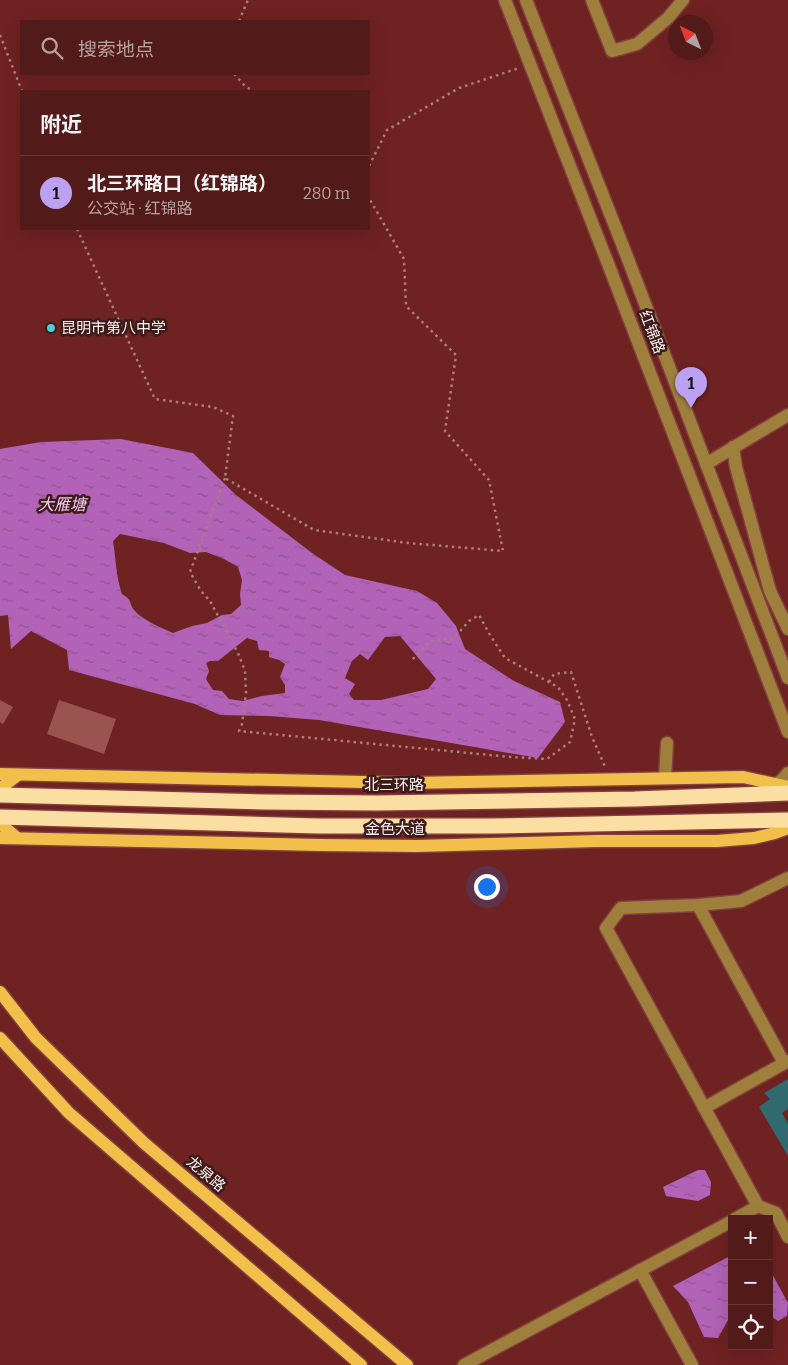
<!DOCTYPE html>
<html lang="zh">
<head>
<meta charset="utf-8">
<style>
	:root { --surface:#521a19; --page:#5c2726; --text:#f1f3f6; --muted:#b5a1a2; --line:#683838; --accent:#bca0f2 }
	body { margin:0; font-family:Bitter,"Noto Sans SC",serif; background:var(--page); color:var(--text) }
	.controls { position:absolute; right:15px; bottom:15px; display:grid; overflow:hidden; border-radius:0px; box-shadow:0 5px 20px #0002 }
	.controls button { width:45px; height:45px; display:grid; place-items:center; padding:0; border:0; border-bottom:1px solid var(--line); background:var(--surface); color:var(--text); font:25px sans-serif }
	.compass { position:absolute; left:668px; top:15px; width:45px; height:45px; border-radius:50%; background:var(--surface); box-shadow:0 5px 20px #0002; rotate:318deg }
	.you { position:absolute; left:486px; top:886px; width:18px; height:18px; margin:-12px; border:4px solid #fff; border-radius:50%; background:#1a73e8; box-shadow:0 0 0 8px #1a73e833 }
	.badge { display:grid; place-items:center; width:32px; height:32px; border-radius:50%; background:var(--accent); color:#111; font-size:16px; font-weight:700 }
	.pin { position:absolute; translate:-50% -41px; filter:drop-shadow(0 1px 2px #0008) }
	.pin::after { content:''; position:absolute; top:26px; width:18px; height:15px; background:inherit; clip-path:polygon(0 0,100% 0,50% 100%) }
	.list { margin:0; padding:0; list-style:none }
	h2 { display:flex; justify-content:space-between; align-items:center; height:65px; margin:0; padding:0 20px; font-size:21px }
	h2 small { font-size:16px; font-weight:400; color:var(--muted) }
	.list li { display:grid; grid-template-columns:32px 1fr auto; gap:15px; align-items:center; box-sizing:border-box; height:75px; padding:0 20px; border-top:1px solid var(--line) }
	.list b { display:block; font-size:19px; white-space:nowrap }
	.list p { margin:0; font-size:16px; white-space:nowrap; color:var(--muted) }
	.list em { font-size:16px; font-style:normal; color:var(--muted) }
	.icon { flex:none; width:28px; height:28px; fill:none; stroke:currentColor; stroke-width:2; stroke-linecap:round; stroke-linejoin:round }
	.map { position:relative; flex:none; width:788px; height:1365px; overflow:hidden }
	.search { position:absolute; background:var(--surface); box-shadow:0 5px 20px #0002; left:20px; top:20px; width:350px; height:55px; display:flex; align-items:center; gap:12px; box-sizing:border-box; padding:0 18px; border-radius:0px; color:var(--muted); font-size:19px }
	.panel { position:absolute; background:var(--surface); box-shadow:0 5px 20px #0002; left:20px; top:90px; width:350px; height:140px; border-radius:0px }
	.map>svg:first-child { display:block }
	.park { fill:#9a544f }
	.water { fill:url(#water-ripples); fill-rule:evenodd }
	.building { fill:#30696f }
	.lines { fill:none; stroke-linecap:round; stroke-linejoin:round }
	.minor-casing { stroke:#823f3e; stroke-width:15 }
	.major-casing { stroke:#823f3e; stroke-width:15 }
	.highway-casing { stroke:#823f3e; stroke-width:18 }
	.path { stroke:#ac7e7d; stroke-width:2.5; stroke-dasharray:2.5 4; stroke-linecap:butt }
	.minor { stroke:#9e803c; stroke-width:12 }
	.major { stroke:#f1bf4a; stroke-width:12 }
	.highway { stroke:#fbdea1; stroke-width:15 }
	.poi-dot { fill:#52cbd8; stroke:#3d1b19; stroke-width:2 }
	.labels { text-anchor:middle; stroke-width:5; stroke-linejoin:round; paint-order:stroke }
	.poi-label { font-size:15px; fill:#faf1ef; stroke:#3d1b19; text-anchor:start }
	.street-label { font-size:15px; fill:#faf1ef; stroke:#3d1b19 }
	.water-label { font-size:16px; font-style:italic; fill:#f3cbf5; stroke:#3d1b19 }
</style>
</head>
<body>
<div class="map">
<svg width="788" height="1365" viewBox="0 0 788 1365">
	<defs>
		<pattern id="water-ripples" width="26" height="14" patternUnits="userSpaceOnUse" patternTransform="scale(1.25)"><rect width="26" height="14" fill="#b262b7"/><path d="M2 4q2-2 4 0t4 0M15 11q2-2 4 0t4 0" fill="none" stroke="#89588b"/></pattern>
	</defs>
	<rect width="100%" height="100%" fill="#6e2221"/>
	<g class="park">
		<path d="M0 700 13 707 3 724 0 722Z"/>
		<path d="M59 700 116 719 104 754 47 734Z"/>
	</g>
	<g class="water">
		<path d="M121 439 193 453 236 495 312 553 345 575 417 591 437 603 456 626 465 649 514 681 560 702 565 722 538 758 319 720 269 716 220 715 195 704 69 670 67 650 31 631 11 649 8 615 0 616V449L41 442ZM120 534 164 543 190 553 206 552 224 559 238 567 242 580 240 594 241 605 231 614 222 615 207 623 192 626 173 633C162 628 142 620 134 610 128 601 133 601 122 594 116 577 116 559 113 541ZM400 636 436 679 428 689 381 700H354L349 694 355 684 345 678 352 661 360 654 368 660 385 637ZM247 638 257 641 259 650 269 651V657L279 660 285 664 280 677 285 685V693L262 696 243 701 229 699 222 691 213 690 206 679 209 671 206 663 210 661H218Z"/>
		<path d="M698 1170H705L711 1182 710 1195 698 1201 666 1196 663 1187Z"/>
		<path d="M732 1255V1313L718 1338 704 1337 688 1302 673 1286Z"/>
		<path d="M769 1268 788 1303 787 1316 778 1321 769 1315Z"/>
	</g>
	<path class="building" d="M788 1079V1109L782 1113 788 1124V1156L759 1107 770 1099 764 1093Z"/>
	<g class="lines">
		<defs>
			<g id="minor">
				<path d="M505 0 607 261 788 732"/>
				<path d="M526 0 626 254 788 678"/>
				<path d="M592 0 612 51 637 44 668 18 683 0"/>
				<path d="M733 447 736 467 770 591 788 629"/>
				<path d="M706 464 788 415"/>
				<path d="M665 778 667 743"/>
				<path d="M769 789 782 780 788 773"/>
				<path d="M788 878 741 901 698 905 621 908 606 928 758 1206 776 1213 788 1237"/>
				<path d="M698 905 784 1063"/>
				<path d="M704 1108 788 1061"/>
				<path d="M735 1219 758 1206"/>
				<path d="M640 1270 692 1365"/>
				<path d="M464 1365 732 1221"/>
			</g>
			<g id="major">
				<path d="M0 774 407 783 743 777 788 787"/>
				<path d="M0 794 2 787 18 775"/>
				<path d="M0 820 2 825 17 838"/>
				<path d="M0 838 319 845 417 846 597 841H717L754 838 775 833 788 828"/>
				<path d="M0 992 36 1038 144 1143 407 1365"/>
				<path d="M0 1038 69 1113 361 1365"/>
			</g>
			<g id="highway">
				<path d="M0 795 266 802 377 803 635 799 788 793"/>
				<path d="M0 817 318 826H492L788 820"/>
			</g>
		</defs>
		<use href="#minor" class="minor-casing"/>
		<use href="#major" class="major-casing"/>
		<use href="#highway" class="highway-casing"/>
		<g class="path">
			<path d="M239 21 248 0"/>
			<path d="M0 35 22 91"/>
			<path d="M234 74 246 87 254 91"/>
			<path d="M369 166 387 130 459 88 519 68"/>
			<path d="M77 229 155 399 213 407 233 416 225 478 314 530 408 543 503 551 489 480 445 431 456 355 406 306 404 259 369 198"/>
			<path d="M225 478 190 572 201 591 210 601 238 653 245 671 246 693 242 724 239 731 511 757 547 759 570 742 575 719 567 700 558 687 505 658 490 635 479 615 469 621 454 638 430 641 410 662"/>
			<path d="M549 682 554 674 571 672 592 737 606 769"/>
		</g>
		<use href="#minor" class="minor"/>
		<use href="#major" class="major"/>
		<use href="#highway" class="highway"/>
	</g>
	<circle class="poi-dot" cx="51" cy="328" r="5"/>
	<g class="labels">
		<g class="poi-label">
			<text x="61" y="333">昆明市第八中学</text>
		</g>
		<g class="street-label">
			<text transform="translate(652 332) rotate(69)" y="5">红锦路</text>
			<text x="394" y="790">北三环路</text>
			<text x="395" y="834">金色大道</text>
			<text transform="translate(206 1174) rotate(40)" y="5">龙泉路</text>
		</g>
		<g class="water-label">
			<text x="62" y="510">大雁塘</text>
		</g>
	</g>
</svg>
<div class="controls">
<button>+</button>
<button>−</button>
<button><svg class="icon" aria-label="locate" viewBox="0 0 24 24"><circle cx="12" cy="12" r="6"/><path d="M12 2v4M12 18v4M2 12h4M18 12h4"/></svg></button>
</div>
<svg class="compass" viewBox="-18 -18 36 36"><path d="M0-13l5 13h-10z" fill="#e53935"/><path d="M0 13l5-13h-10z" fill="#b5a1a2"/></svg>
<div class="you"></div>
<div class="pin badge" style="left:691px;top:408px">1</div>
<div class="search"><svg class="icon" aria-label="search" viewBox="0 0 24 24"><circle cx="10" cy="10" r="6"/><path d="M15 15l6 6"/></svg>搜索地点</div>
<section class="panel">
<h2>附近<small></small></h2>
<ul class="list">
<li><span class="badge">1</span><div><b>北三环路口（红锦路）</b><p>公交站 · 红锦路</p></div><em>280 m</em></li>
</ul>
</section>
</div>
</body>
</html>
